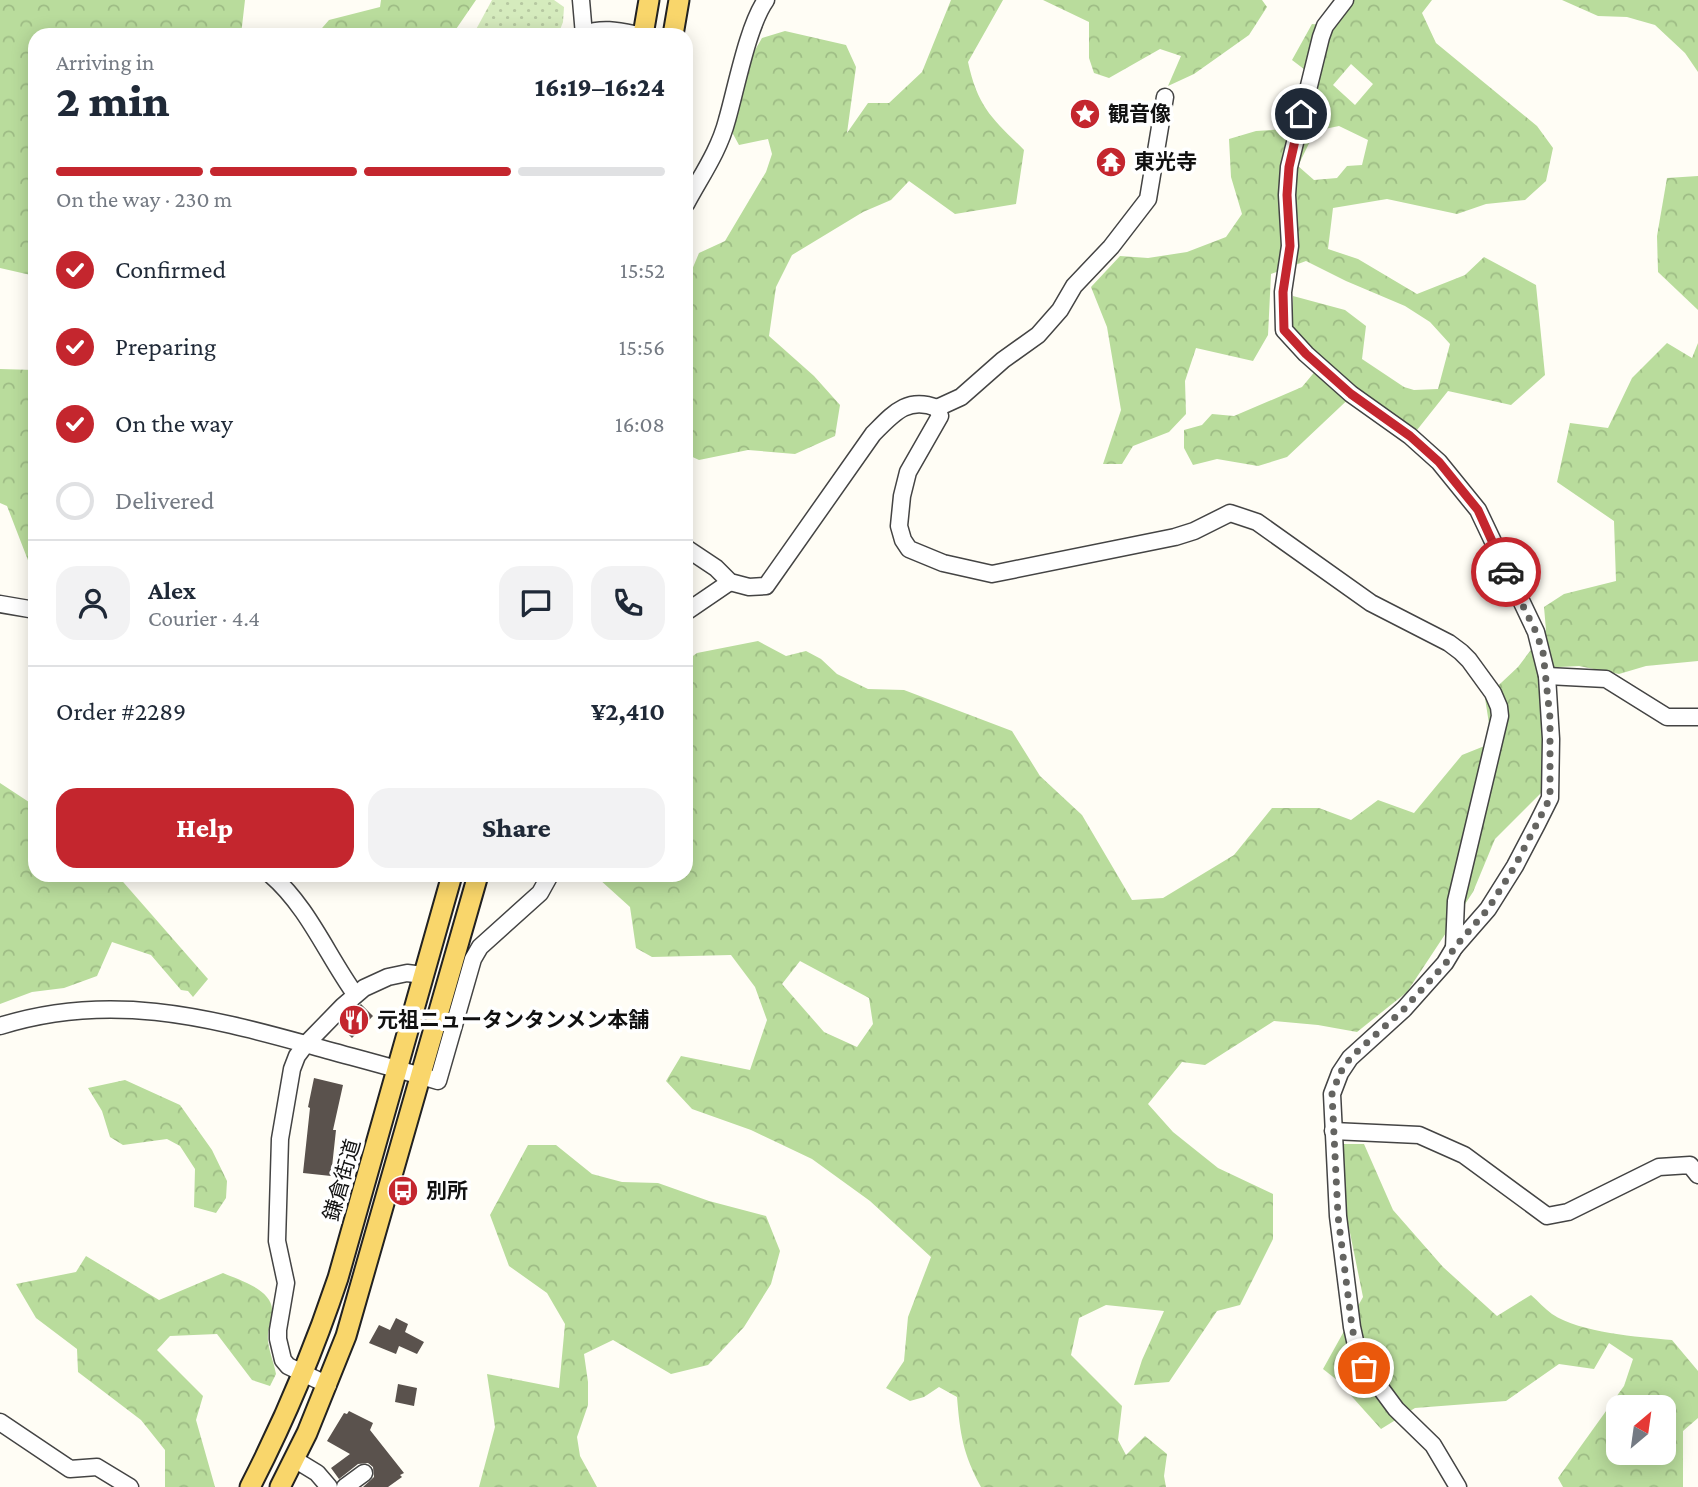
<!DOCTYPE html>
<meta charset="utf-8">
<style>
:root{--surface:#fff;--page:#f2f2f3;--text:#1f2937;--muted:#747a83;--line:#e0e1e3;--accent:#c4262e}
body{margin:0;font-family:"Crimson Pro","Noto Sans JP",serif;background:var(--page);color:var(--text);height:100vh;display:flex;flex-direction:column;font-size:26px;white-space:nowrap}
*{box-sizing:border-box;margin:0}
p{font-size:23px;color:var(--muted)}
.icon{flex:none;width:38px;height:38px;fill:none;stroke:currentColor;stroke-width:2;stroke-linecap:round;stroke-linejoin:round}
.map{position:relative;flex:1;overflow:hidden}
.details{position:absolute;left:28px;top:28px;width:665px;height:854px;display:flex;flex-direction:column;background:var(--surface);border-radius:21px;box-shadow:0 4px 18px #0003}
.details>*{flex:none}
.needle{width:46px;rotate:29deg}
.fabs{position:absolute;left:1606px;top:1395px;display:grid;gap:14px}
.fabs a{display:grid;place-items:center;width:70px;height:70px;border-radius:14px;background:var(--surface);box-shadow:0 4px 18px #0003;font-size:35px}
.pin{position:absolute;display:grid;place-items:center;width:60px;height:60px;color:#fff;margin:-30px;border:4px solid #fff;border-radius:50%;box-shadow:0 2px 7px #0007}
.courier{position:absolute;display:grid;place-items:center;width:70px;height:70px;margin:-35px;border:5px solid #c4262e;border-radius:50%;background:#fff;color:#222;box-shadow:0 2px 9px #0007}
.overview em{font-style:normal;font-weight:800}
.overview div{display:flex;flex-direction:column-reverse}
.overview{display:flex;align-items:center;justify-content:space-between;height:119px;padding:0 28px}
h1{font-size:46px;font-weight:800;line-height:52px}
.bar{display:grid;grid-template-columns:repeat(4,1fr);gap:10px 7px;align-content:center;height:84px;padding:0 28px}
.bar i{height:9px;border-radius:5px;background:var(--line)}
.bar .on{background:var(--accent)}
.bar p{grid-column:span 4}
.line{display:flex;align-items:center;gap:18px;padding:0 28px;border-top:2px solid var(--line)}
.line div{flex:1}
.round{display:grid;place-items:center;flex:none;width:74px;height:74px;border-radius:21px;background:var(--page)}
ol{padding:0 28px;list-style:none}
li{display:flex;align-items:center;gap:21px;height:77px}
li p{margin-inline-start:auto}
li .icon{padding:7px;border-radius:50%;background:var(--accent);color:#fff;stroke-width:4}
li:last-child{color:var(--muted)}
li i{width:38px;height:38px;border:4px solid var(--line);border-radius:50%}
.action{display:flex;gap:14px;margin-top:auto;padding:14px 28px}
.action a{flex:1;height:80px;border-radius:21px;background:var(--accent);color:#fff;font-size:28px;font-weight:800;line-height:80px;text-align:center}
.action a+a{background:var(--page);color:var(--text)}
.map>svg:first-child{display:block}
.grass{fill:url(#grass-dots)}
.forest{fill:url(#forest-crowns);fill-rule:evenodd}
.building{fill:#5a524d}
.lines{fill:none;stroke-linecap:round;stroke-linejoin:round}
.minor-casing{stroke:#444;stroke-width:19}
.major-casing{stroke:#222;stroke-width:23}
.minor{stroke:#fff;stroke-width:16}
.major{stroke:#f9d66b;stroke-width:19}
.done{stroke:#646461;stroke-width:7;stroke-dasharray:0 12.6}
.route{stroke:#c4262e;stroke-width:9}
.labels{text-anchor:middle;dominant-baseline:central;stroke-width:7;stroke-linejoin:round;paint-order:stroke}
.poi-label{font-size:21px;font-weight:bold;fill:#111;stroke:#fff;text-anchor:start}
.street-label{font-size:21px;fill:#111;stroke:#fff}
</style>
<div class="map">
<svg width="1698" height="1487" viewBox="0 0 1698 1487">
<defs>
<pattern id="grass-dots" width="8" height="8" patternUnits="userSpaceOnUse" patternTransform="scale(1.75)"><rect width="8" height="8" fill="#d5ebbd"/><path d="M2 2h.1M6 6h.1" fill="none" stroke="#b6c8a1" stroke-width="1.8" stroke-linecap="round"/></pattern>
<pattern id="forest-crowns" width="20" height="18" patternUnits="userSpaceOnUse" patternTransform="scale(1.75)"><rect width="20" height="18" fill="#b9dc9c"/><path d="M2 6a3 3 0 1 1 6 0M12 15a3 3 0 1 1 6 0" fill="none" stroke="#9ebc85"/></pattern>
</defs>
<rect width="100%" height="100%" fill="#fffdf5"/>
<path class="grass" d="M492,0H554L564,7L563,22L558,35H473Z"/>
<g class="forest">
<path d="M0,0H245L241,35H35V276L0,268Z"/>
<path d="M381,0H476L452,35H316L329,20L380,7Z"/>
<path d="M951,0H1003L968,62C978,108 992,118 1024,150L1016,204L955,214L909,181L891,200L863,212L792,255L776,287L769,336L814,376L840,405L835,436L795,454L748,450L699,460L686,454V284L699,253L725,241L766,172L772,154L768,139L739,145L720,110L762,38L785,31L846,45L856,67L847,133L868,103H889L922,72Z"/>
<path d="M1043,0H1262L1267,7L1249,35L1194,74L1168,86L1181,56L1160,49L1109,78L1094,73L1089,58V22Z"/>
<path d="M1351,0H1432L1422,13L1436,43L1537,126L1553,148L1546,181L1525,200L1486,204L1457,214L1387,199L1333,208L1328,249L1358,259L1417,294L1465,275L1484,257L1536,285L1545,375L1511,405L1448,391L1417,430L1357,391L1287,457L1258,466L1217,459L1193,465L1184,448V430L1202,425L1212,414L1234,416L1302,387L1322,363L1292,331L1293,296L1345,310L1366,326L1362,359L1404,387L1414,390L1438,389L1450,344L1430,322L1405,306L1346,281L1306,261L1271,274L1268,335L1253,361L1196,348L1185,381L1186,414L1169,432L1133,446L1122,464H1103L1121,410L1107,327L1091,287L1120,256L1148,258L1187,252L1226,237L1242,214L1231,177L1229,139L1256,131L1287,129L1294,112L1317,79L1292,60L1312,24L1333,26ZM1351,64L1373,84L1355,105L1333,85ZM1339,126L1368,140L1362,165L1347,166L1337,178L1314,180L1298,166L1315,131Z"/>
<path d="M1562,0H1698V72L1685,53L1655,25L1627,17L1598,16Z"/>
<path d="M1698,176V310L1658,272L1657,236L1667,178Z"/>
<path d="M1667,343L1692,358L1698,343V661L1646,666L1619,674L1579,666L1559,667L1542,732L1546,788L1495,839L1473,892L1407,992L1357,1032L1318,1025L1274,1021L1205,1065L1182,1062L1148,1104L1173,1132L1218,1168L1273,1194V1239L1240,1305L1217,1311L1169,1382L1134,1385L1142,1360L1164,1311L1106,1305L1079,1318L1071,1355L1122,1406L1118,1440L1126,1455L1145,1436L1167,1454L1164,1476L1166,1487H981C963,1454 960,1434 957,1397L939,1387L924,1397L910,1401L886,1388L904,1361L908,1317L931,1257L870,1201L812,1159L751,1130L692,1109L666,1081L681,1056L750,1070L767,1020L755,987L731,955L652,957L636,948L630,907L599,879L598,875H686V661L697,653L758,641L786,656L806,651L821,659L837,674L868,689L904,690L1012,731L1040,776L1082,815L1132,900L1163,898L1234,855L1272,808H1319L1351,820L1378,800L1414,813L1462,755L1492,743L1485,698L1518,667L1546,630L1544,607L1564,594L1616,581L1614,521L1557,482L1570,423L1608,428L1632,378ZM800,961L869,998L873,1024L857,1047L824,1032L782,984Z"/>
<path d="M0,369L35,370V570L31,568L7,506L0,503Z"/>
<path d="M0,783L35,806V875H117L208,979L193,997L188,991L181,990L151,955L112,942L97,976L64,988L32,992L0,1004Z"/>
<path d="M125,1080L180,1105L212,1150L227,1181L226,1198L216,1213L194,1207L195,1169L180,1146L167,1139L123,1145L110,1137L102,1111L88,1088Z"/>
<path d="M1338,1144H1364L1393,1210L1443,1267L1497,1316L1531,1295C1538,1301 1545,1309 1552,1314C1581,1333 1638,1337 1672,1340L1698,1371V1418L1683,1431V1487H1563L1558,1478L1624,1386L1633,1359L1609,1343L1594,1369L1559,1364L1506,1401L1415,1408L1381,1429L1337,1380L1323,1369L1363,1297L1347,1218ZM1619,1407H1664V1452H1619Z"/>
<path d="M528,1145H556L592,1174L622,1182L658,1183L709,1201L766,1216L780,1251L771,1284L744,1327L708,1365L671,1374L613,1340L584,1354L588,1382V1405L577,1437L580,1456L597,1487H479L495,1427L487,1374L559,1388L565,1324L547,1293L509,1266L490,1215Z"/>
<path d="M86,1256L159,1300L223,1273C239,1280 275,1290 272,1313C271,1322 267,1331 268,1341C269,1351 274,1363 276,1374L270,1386L252,1380L217,1334L170,1336L157,1350L203,1396L196,1420L215,1487H165V1450L141,1420L78,1372L77,1349L36,1318L16,1284L76,1272Z"/>
</g>
<g class="building">
<path d="M361,1004L373,1016L352,1038L339,1025Z"/>
<path d="M314,1078L343,1085L333,1130H336L331,1176L303,1173L310,1108L308,1107Z"/>
<path d="M396,1318L408,1324L405,1332L424,1342L417,1354L399,1346L396,1354L369,1343L379,1325L390,1330Z"/>
<path d="M398,1384L417,1388L414,1406L395,1402Z"/>
<path d="M349,1411L373,1423L370,1430L404,1473L400,1475L402,1477L388,1487H363L374,1477L373,1467L368,1463L358,1464L339,1479L331,1468L350,1454L327,1441L344,1413L347,1414Z"/>
</g>
<g class="lines">
<g class="minor-casing">
<g id="minor">
<path d="M581,0L584,35"/>
<path d="M1345,0L1325,26L1321,37L1289,167L1287,195L1290,246L1283,292L1284,330L1306,354L1351,394L1410,436L1439,462L1478,510L1536,632L1547,676L1551,739L1550,798L1537,824L1515,866L1488,909L1454,948L1445,963L1404,1009L1350,1058L1340,1073L1332,1094L1338,1216L1352,1327L1359,1359L1396,1409L1433,1445L1458,1487"/>
<path d="M584,34C603,27 619,31 639,35"/>
<path d="M686,204C701,176 719,151 727,120C736,89 748,25 766,0"/>
<path d="M937,408L961,397L1003,360L1038,335L1060,310L1074,286L1111,247L1148,199L1165,97"/>
<path d="M686,548L716,568L730,582L749,587L766,586L873,434C893,414 907,396 937,408L940,416L908,472L902,496L899,526L903,540L909,549L943,563L992,574L1175,537L1194,531L1230,513L1257,522L1371,603L1449,643L1461,652L1469,660L1493,693L1499,707L1500,716L1456,901L1454,948"/>
<path d="M0,604L35,610"/>
<path d="M686,612L730,582"/>
<path d="M1547,676L1606,679L1667,717H1698"/>
<path d="M271,875C308,907 327,955 355,994"/>
<path d="M0,1026C108,992 204,1016 309,1045C352,1057 395,1068 438,1081L473,959L480,947L540,893L550,875"/>
<path d="M1333,1131L1419,1135L1464,1155L1547,1216L1568,1212L1659,1167L1690,1165L1698,1175"/>
<path d="M328,1385L288,1366L283,1360L278,1339V1330L286,1283L277,1241L280,1139L292,1069L297,1056L306,1044L343,1006L364,988L388,977L407,973L423,975"/>
<path d="M0,1422L70,1469L97,1467L130,1487"/>
<path d="M294,1459L317,1473L329,1487"/>
<path d="M345,1487L364,1473"/>
</g>
</g>
<g class="major-casing">
<g id="major">
<path d="M643,35L649,0"/>
<path d="M673,35L679,0"/>
<path d="M250,1487C285,1419 314,1350 338,1278L452,875"/>
<path d="M280,1487L307,1433L346,1336L478,875"/>
</g>
</g>
<use href="#minor" class="minor"/>
<use href="#major" class="major"/>
</g>
<g class="lines">
<path class="done" d="M1364,1368L1359,1359L1352,1327L1338,1216L1332,1094L1340,1073L1350,1058L1404,1009L1446,963L1454,948L1488,909L1515,866L1550,798V718L1543,652L1536,632L1506,572"/>
<path class="route" d="M1301,114L1289,167L1287,195L1290,246L1283,292L1284,330L1306,354L1351,394L1410,436L1439,462L1478,510L1506,572"/>
</g>
<defs>
<g id="sight-disc" transform="scale(1.575)"><circle r="9.5" fill="#c4262e" stroke="#fff"/><path d="M0-6L1.8-2.2L6-1.7L2.9 1.2L3.7 5.4L0 3.3L-3.7 5.4L-2.9 1.2L-6-1.7L-1.8-2.2Z" fill="#fff"/></g>
<g id="temple-disc" transform="scale(1.575)"><circle r="9.5" fill="#c4262e" stroke="#fff"/><path d="M0-6L5-2H3V0L6.5 2.5H4V6H1.5V3h-3V6H-4V2.5H-6.5L-3 0V-2H-5Z" fill="#fff"/></g>
<g id="restaurant-disc" transform="scale(1.575)"><circle r="9.5" fill="#c4262e" stroke="#fff"/><path d="M-5-6h1v4h1v-4h1v4h1v-4h1v5L-1.5 .5V6h-2V.5L-5-1ZM5-6V6H3V1.5H1.5Q1.5-4 5-6Z" fill="#fff"/></g>
<g id="bus-disc" transform="scale(1.575)"><circle r="9.5" fill="#c4262e" stroke="#fff"/><path d="M-5-6H5V4H4V6H2V4H-2V6H-4V4H-5ZM-3.5-4V0h7V-4ZM-3.5 1.2v1.5H-2V1.2ZM2 1.2v1.5H3.5V1.2Z" fill="#fff"/></g>
</defs>
<g fill-rule="evenodd">
<use href="#sight-disc" x="1085" y="114"/>
<use href="#temple-disc" x="1111" y="162"/>
<use href="#restaurant-disc" x="354" y="1020"/>
<use href="#bus-disc" x="403" y="1191"/>
</g>
<g class="labels">
<g class="poi-label">
<text x="1108" y="114">観音像</text>
<text x="1134" y="162">東光寺</text>
<text x="377" y="1020">元祖ニュータンタンメン本舗</text>
<text x="426" y="1191">別所</text>
</g>
<g class="street-label">
<text transform="translate(342 1180) rotate(-74)">鎌倉街道</text>
</g>
</g>
</svg>
<div class="fabs">
<a><svg class="needle" viewBox="-14 -14 28 28"><path d="M0-13l5 13h-10z" fill="#e53935"/><path d="M0 13l5-13h-10z" fill="#747a83"/></svg></a>
</div>
<div class="pin" style="left:1364px;top:1368px;background:#ea580c"><svg class="icon" aria-label="bag" viewBox="0 0 24 24"><path d="M5 8h14l-1 12H6zM9 8a3 3 0 0 1 6 0"/></svg></div>
<div class="pin" style="left:1301px;top:114px;background:#1f2937"><svg class="icon" aria-label="home" viewBox="0 0 24 24"><path d="M3 11l9-7 9 7M6 9v11h12V9"/></svg></div>
<div class="courier" style="left:1506px;top:572px"><svg class="icon" aria-label="car" viewBox="0 0 24 24"><path d="M5 17H2v-5l4-1 3-4h7l3 4 3 1v5h-3M9 17h6M6 11h13"/><circle cx="7" cy="17" r="2"/><circle cx="17" cy="17" r="2"/></svg></div>
<section class="details">
<div class="overview"><div><h1>2 min</h1><p>Arriving in</p></div><em>16:19–16:24</em></div>
<div class="bar"><i class="on"></i><i class="on"></i><i class="on"></i><i></i><p>On the way · 230 m</p></div>
<ol>
<li><svg class="icon" aria-label="check" viewBox="0 0 24 24"><path d="M5 12l5 5 9-10"/></svg>Confirmed<p>15:52</p></li>
<li><svg class="icon" aria-label="check" viewBox="0 0 24 24"><path d="M5 12l5 5 9-10"/></svg>Preparing<p>15:56</p></li>
<li><svg class="icon" aria-label="check" viewBox="0 0 24 24"><path d="M5 12l5 5 9-10"/></svg>On the way<p>16:08</p></li>
<li><i></i>Delivered</li>
</ol>
<div class="line" style="height:126px"><a class="round"><svg class="icon" aria-label="person" viewBox="0 0 24 24"><circle cx="12" cy="8" r="4"/><path d="M4 21q1-7 8-7t8 7"/></svg></a><div><b>Alex</b><p>Courier · 4.4</p></div><a class="round"><svg class="icon" aria-label="chat" viewBox="0 0 24 24"><path d="M4 5h16v11H9l-5 4z"/></svg></a><a class="round"><svg class="icon" aria-label="phone" viewBox="0 0 24 24"><path d="M5 4h4l2 5-3 2q2 4 5 5l2-3 5 2v4C11 20 4 13 5 4z"/></svg></a></div>
<div class="line" style="height:91px"><div>Order #2289</div><b>¥2,410</b></div>
<div class="action"><a>Help</a><a>Share</a></div>
</section>
</div>
